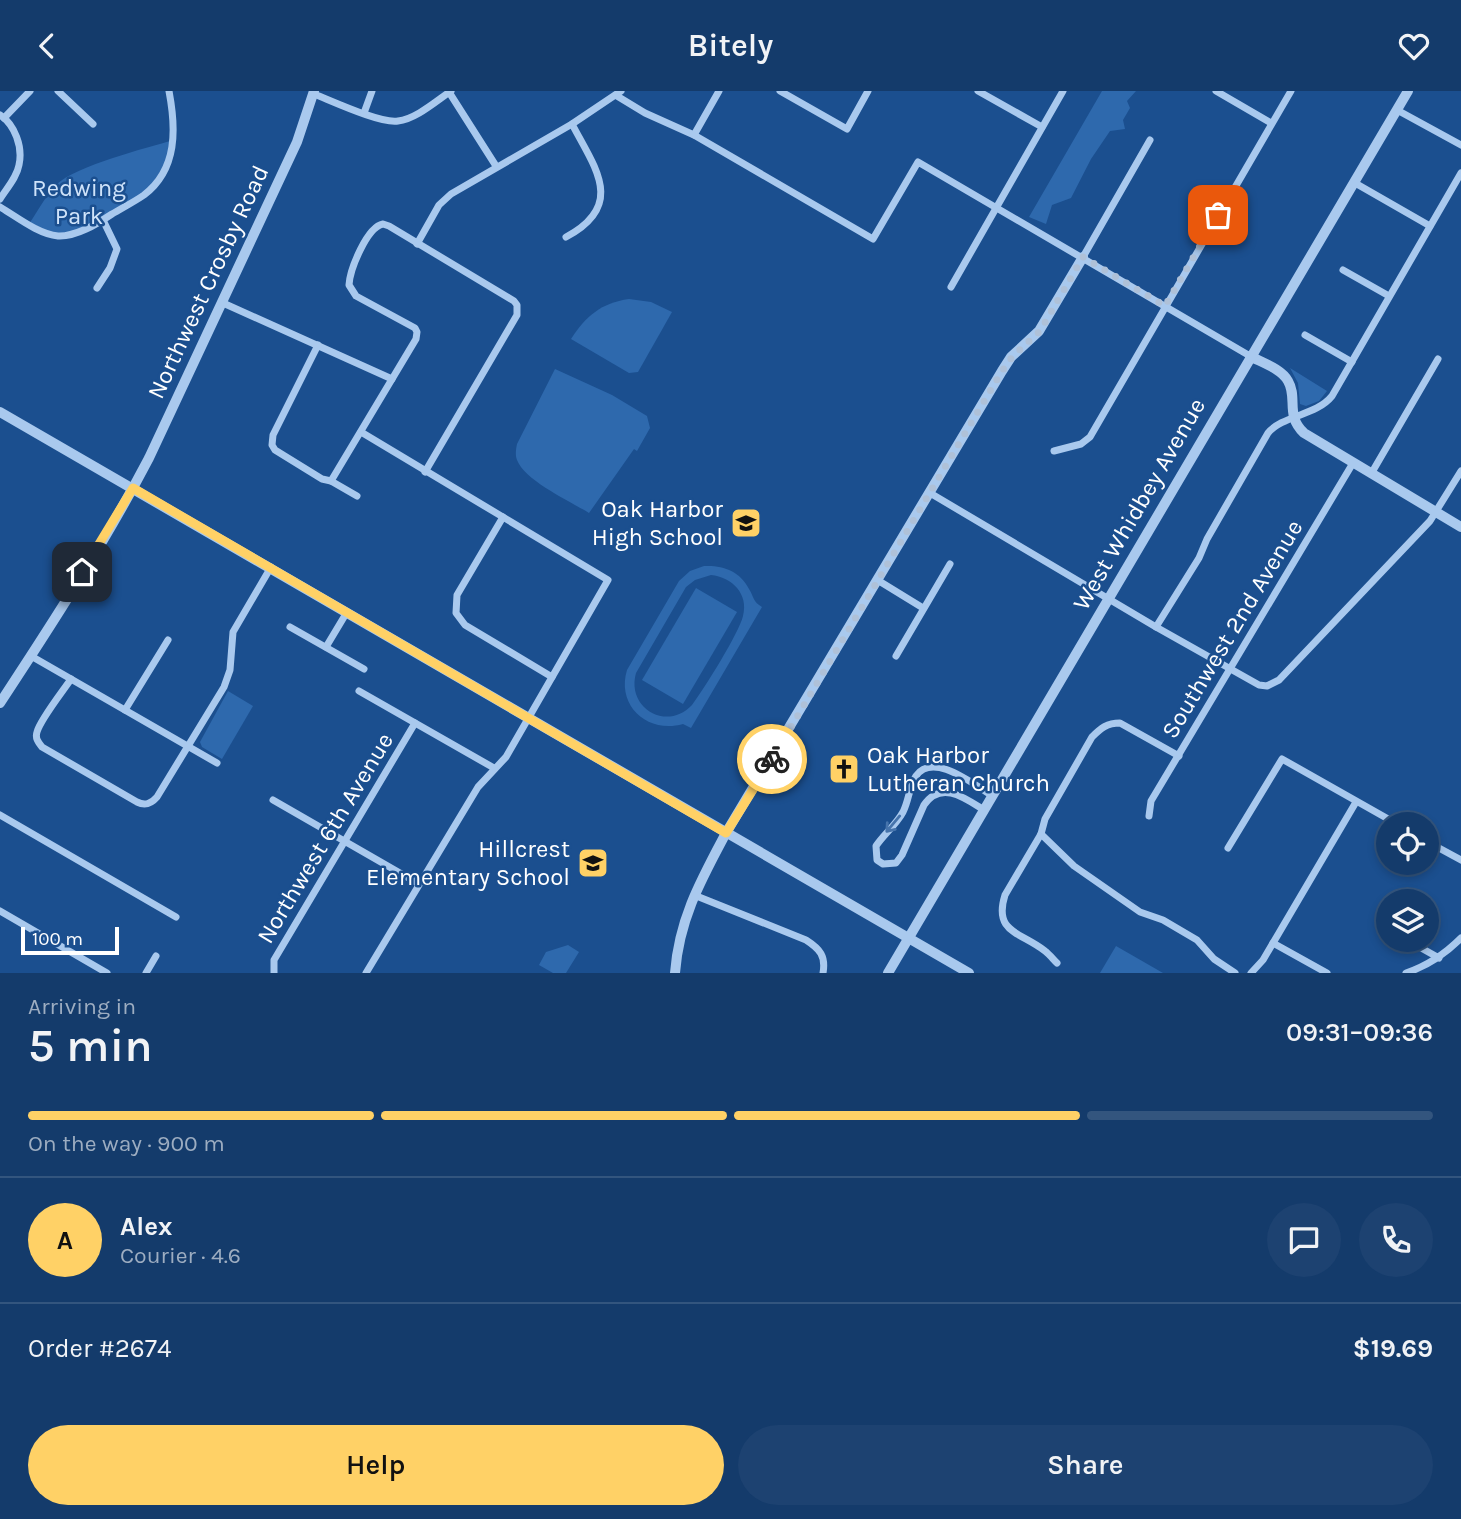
<!DOCTYPE html>
<meta charset="utf-8">
<style>
:root{--surface:#143b6b;--page:#1d4271;--text:#f1f3f6;--muted:#9dadc1;--line:#33557e;--accent:#ffd166}
body{margin:0;font-family:Karla,sans-serif;background:var(--page);color:var(--text);height:100vh;display:flex;flex-direction:column;font-size:26px;white-space:nowrap}
*{box-sizing:border-box;margin:0}
p{font-size:23px;color:var(--muted)}
.icon{flex:none;width:38px;height:38px;fill:none;stroke:currentColor;stroke-width:2;stroke-linecap:round;stroke-linejoin:round}
.map{position:relative;height:882px;overflow:hidden}
.details{display:flex;flex-direction:column;background:var(--surface);flex:1}
.details>*{flex:none}
.buttons{position:absolute;left:1376px;top:721px;display:grid;gap:14px}
.buttons a{display:grid;place-items:center;width:63px;height:63px;border-radius:50%;background:var(--surface);box-shadow:0 4px 10px #0003,0 0 0 2px var(--line);font-size:35px}
.scale{position:absolute;left:21px;bottom:18px;width:98px;box-sizing:border-box;padding-left:7px;border:4px solid #fff;border-top:0;font-size:19px;line-height:24px;white-space:nowrap;color:#fff;-webkit-text-stroke:5px #1b4f8f;paint-order:stroke}
.pin{position:absolute;display:grid;place-items:center;width:60px;height:60px;color:#fff;margin:-30px;border-radius:14px;box-shadow:0 4px 10px #0006}
.courier{position:absolute;display:grid;place-items:center;width:70px;height:70px;margin:-35px;border:5px solid #ffd166;border-radius:50%;background:#fff;color:#222;box-shadow:0 2px 9px #0007}
.headline em{font-style:normal;font-weight:600}
.headline div{display:flex;flex-direction:column-reverse}
.headline{display:flex;align-items:center;justify-content:space-between;height:119px;padding:0 28px}
h1{font-size:46px;font-weight:600;line-height:52px}
.bar{display:grid;grid-template-columns:repeat(4,1fr);gap:10px 7px;align-content:center;height:84px;padding:0 28px}
.bar i{height:9px;border-radius:5px;background:var(--line)}
.bar .selected{background:var(--accent)}
.bar p{grid-column:span 4}
.line{display:flex;align-items:center;gap:18px;padding:0 28px;border-top:2px solid var(--line)}
.line div{flex:1}
.round{display:grid;place-items:center;flex:none;width:74px;height:74px;border-radius:37px;background:var(--page)}
.cta{display:flex;gap:14px;margin-top:auto;padding:14px 28px}
.cta a{flex:1;height:80px;border-radius:42px;background:var(--accent);color:#111;font-size:28px;font-weight:600;line-height:80px;text-align:center}
.cta a+a{background:var(--page);color:var(--text)}
header{display:flex;justify-content:space-between;align-items:center;height:91px;padding:0 28px;background:var(--surface);font-size:32px;font-weight:600}
.map>svg:first-child{display:block}
.green{fill:#2e69ad;fill-rule:evenodd}
.lines{fill:none;stroke-linecap:round;stroke-linejoin:round}
.minor{stroke:#a9c9ee;stroke-width:7}
.tertiary{stroke:#a9c9ee;stroke-width:10}
.oneway{stroke:#4674ac}
.done{stroke:#afc1d8;stroke-width:7;stroke-dasharray:0 12.6}
.route{stroke:#ffd166;stroke-width:9}
.labels{text-anchor:middle;dominant-baseline:central;stroke-width:5;stroke-linejoin:round;paint-order:stroke}
.park-label{font-size:24px;fill:#cfe3fa;stroke:#1b4f8f}
.street-label{font-size:24px;fill:#fff;stroke:#1b4f8f}
.poi-label{font-size:24px;fill:#fff;stroke:#1b4f8f;text-anchor:end}
</style>
<header><svg class="icon" aria-label="back" viewBox="0 0 24 24"><path d="M15 5l-7 7 7 7"/></svg>Bitely<svg class="icon" aria-label="heart" viewBox="0 0 24 24"><path d="M12 20l-8-8c-3-5 5-10 8-4 3-6 11-1 8 4z"/></svg></header>
<div class="map">
<svg width="1461" height="882" viewBox="0 0 1461 882">
<rect width="100%" height="100%" fill="#1b4f8f"/>
<g class="green">
<path d="M1102,0H1136L1127,10L1130,17L1123,29L1125,38L1110,40L1091,68L1071,107L1052,114L1046,133L1029,126Z"/>
<path d="M174,49L171,65L145,103L71,144L56,145L29,133C38,120 46,104 57,93C76,75 146,57 174,49Z"/>
<path d="M629,208L651,211L672,221L638,281L629,282L571,248C586,225 601,212 629,208Z"/>
<path d="M1290,277L1327,300L1319,310L1306,315L1300,313L1298,292Z"/>
<path d="M555,278L612,304L647,325L650,337L637,360L634,358L589,422C570,410 525,390 517,369C515,364 516,358 517,353Z"/>
<path d="M704,475C723,474 740,480 749,498C754,506 753,511 762,516L691,637L683,633C648,643 616,615 627,579L679,490L690,480ZM711,484C732,486 749,503 743,525C739,542 704,598 692,614C667,641 626,617 636,582L686,496L695,489Z"/>
<path d="M696,497L737,521L683,613L642,589Z"/>
<path d="M228,600L253,615L222,668L202,656L200,651Z"/>
<path d="M568,854L579,861L566,882H553L539,874L546,861Z"/>
<path d="M1116,855L1163,882H1100Z"/>
</g>
<g class="lines">
<g class="minor">
<path d="M58,0L93,33"/>
<path d="M780,0L847,38L868,0"/>
<path d="M978,0L1042,36"/>
<path d="M1216,0L1271,32"/>
<path d="M449,1L496,75"/>
<path d="M314,3C332,10 381,33 398,30C416,28 436,10 451,0"/>
<path d="M617,5L645,22L694,44L873,148L918,71L1250,265"/>
<path d="M1397,19L1461,54"/>
<path d="M364,22L372,0"/>
<path d="M0,24C15,34 23,56 19,74C17,86 7,97 0,108"/>
<path d="M4,27L30,0"/>
<path d="M694,44L719,0"/>
<path d="M1355,92L1430,135"/>
<path d="M0,116C17,126 38,143 58,145C76,146 97,133 112,123C122,117 134,111 144,104C178,78 176,37 169,0"/>
<path d="M566,146C626,114 595,77 572,33"/>
<path d="M417,153L439,114L451,103L572,33L621,0"/>
<path d="M1083,166L1150,49"/>
<path d="M1343,179L1389,205"/>
<path d="M951,196L1063,0"/>
<path d="M97,197L110,177L117,158L103,129"/>
<path d="M223,212L392,288"/>
<path d="M1305,244L1352,271"/>
<path d="M318,254L273,344L272,354L275,359L322,388L331,390L416,248L417,241L415,237L356,205L349,194C350,178 367,136 383,133L389,135L514,210L517,214V224L425,381"/>
<path d="M361,341L608,489L506,666L478,696L366,882"/>
<path d="M1054,360L1081,353L1090,346L1291,0"/>
<path d="M1371,383L1438,268"/>
<path d="M331,390L357,405"/>
<path d="M930,402L1156,536L1259,594L1267,595L1279,589L1430,430L1461,380"/>
<path d="M503,426L457,504L456,522L465,534L552,586"/>
<path d="M879,490L923,517"/>
<path d="M290,536L364,578"/>
<path d="M1156,536L1199,467L1207,448L1268,342C1283,324 1316,325 1332,305L1461,82"/>
<path d="M326,556L347,521"/>
<path d="M31,565L217,672"/>
<path d="M896,565L950,473"/>
<path d="M71,588C63,600 40,629 37,641C35,647 38,651 42,656L137,711C145,715 151,713 157,706L224,596L230,579L233,541L271,476"/>
<path d="M359,600L494,677"/>
<path d="M125,619L168,549"/>
<path d="M273,709L419,793"/>
<path d="M984,719C965,707 941,689 924,714L902,764L896,772L883,773L877,769L876,755C884,743 896,734 903,721C909,709 909,696 916,685C933,660 974,694 993,705"/>
<path d="M0,724L176,826"/>
<path d="M1149,725L1151,710L1353,372"/>
<path d="M1041,743L1074,775L1140,821L1163,829L1197,849L1214,868L1235,882"/>
<path d="M1426,750L1461,769"/>
<path d="M1228,757L1282,668L1397,733"/>
<path d="M694,804L806,849C820,858 826,865 823,882"/>
<path d="M0,820L107,882"/>
<path d="M1379,833L1388,838"/>
<path d="M1407,849L1439,867"/>
<path d="M1273,852L1327,882"/>
<path d="M1057,872C1053,868 1049,863 1045,860C1021,841 993,842 1005,804L1041,743L1045,728L1092,646C1101,637 1107,632 1120,632L1179,665"/>
<path d="M146,882L156,865"/>
<path d="M274,882V869L415,632"/>
<path d="M1251,882L1263,869L1356,711"/>
<path d="M1406,882C1427,875 1445,863 1461,847"/>
</g>
<g class="tertiary">
<path d="M1250,265C1261,271 1282,278 1288,290C1298,307 1285,324 1304,342L1461,436"/>
<path d="M0,321L969,882"/>
<path d="M0,612C52,533 105,451 149,367L297,51L314,0"/>
<path d="M675,882C679,828 701,789 726,742L1002,280L1011,266L1039,240L1083,166"/>
<path d="M888,882L1408,0"/>
</g>
</g>
<defs><path id="oneway-shaft" d="M-6 0H5M1.5-3L5.5 0L1.5 3" fill="none" stroke-width="1.6" stroke-linecap="round" stroke-linejoin="round" transform="scale(1.75)"/></defs>
<use class="oneway" href="#oneway-shaft" transform="translate(893 733) rotate(130)"/>
<g class="lines">
<path class="done" d="M772,668L1002,280L1012,266L1040,240L1083,166L1165,215L1218,124"/>
<path class="route" d="M82,481L133,397L726,742L772,668"/>
</g>
<defs>
<g id="school-square" transform="scale(1.575)"><rect x="-9" y="-9" width="18" height="18" rx="4" fill="#ffd166" stroke="#1b4f8f"/><path d="M0-5L7-2L0 1L-7-2ZM-4 1L0 2.5L4 1V4Q0 6-4 4Z" fill="#111"/></g>
<g id="church-square" transform="scale(1.575)"><rect x="-9" y="-9" width="18" height="18" rx="4" fill="#ffd166" stroke="#1b4f8f"/><path d="M-1.2-6h2.4v3.5h3.3v2.4h-3.3V6h-2.4V-.1h-3.3v-2.4h3.3Z" fill="#111"/></g>
</defs>
<g fill-rule="evenodd">
<use href="#school-square" x="746" y="432"/>
<use href="#church-square" x="844" y="678"/>
<use href="#school-square" x="593" y="772"/>
</g>
<g class="labels">
<g class="park-label">
<text x="79" y="97">Redwing<tspan x="79" dy="28">Park</tspan></text>
</g>
<g class="street-label">
<text transform="translate(208 191) rotate(-65)">Northwest Crosby Road</text>
<text transform="translate(1139 413) rotate(-60)">West Whidbey Avenue</text>
<text transform="translate(1232 538) rotate(-59)">Southwest 2nd Avenue</text>
<text transform="translate(325 747) rotate(-59)">Northwest 6th Avenue</text>
</g>
<g class="poi-label">
<text x="723" y="418">Oak Harbor<tspan x="723" dy="28">High School</tspan></text>
<text x="867" y="664" text-anchor="start">Oak Harbor<tspan x="867" dy="28">Lutheran Church</tspan></text>
<text x="570" y="758">Hillcrest<tspan x="570" dy="28">Elementary School</tspan></text>
</g>
</g>
</svg>
<div class="buttons">
<a><svg class="icon" aria-label="locate" viewBox="0 0 24 24"><circle cx="12" cy="12" r="6"/><path d="M12 2v4M12 18v4M2 12h4M18 12h4"/></svg></a>
<a><svg class="icon" aria-label="layers" viewBox="0 0 24 24"><path d="M12 4l9 5-9 5-9-5zM3 14l9 5 9-5"/></svg></a>
</div>
<div class="scale">100 m</div>
<div class="pin" style="left:1218px;top:124px;background:#ea580c"><svg class="icon" aria-label="bag" viewBox="0 0 24 24"><path d="M5 8h14l-1 12H6zM9 8a3 3 0 0 1 6 0"/></svg></div>
<div class="pin" style="left:82px;top:481px;background:#1f2937"><svg class="icon" aria-label="home" viewBox="0 0 24 24"><path d="M3 11l9-7 9 7M6 9v11h12V9"/></svg></div>
<div class="courier" style="left:772px;top:668px"><svg class="icon" aria-label="bike" viewBox="0 0 24 24"><circle cx="6" cy="16" r="4"/><circle cx="18" cy="16" r="4"/><path d="M6 16l4-8h5l3 8M10 8l3 8H6M13 5h3"/></svg></div>
</div>
<section class="details">
<div class="headline"><div><h1>5 min</h1><p>Arriving in</p></div><em>09:31–09:36</em></div>
<div class="bar"><i class="selected"></i><i class="selected"></i><i class="selected"></i><i></i><p>On the way · 900 m</p></div>
<div class="line" style="height:126px"><b class="round" style="background:var(--accent);color:#111">A</b><div><b>Alex</b><p>Courier · 4.6</p></div><a class="round"><svg class="icon" aria-label="chat" viewBox="0 0 24 24"><path d="M4 5h16v11H9l-5 4z"/></svg></a><a class="round"><svg class="icon" aria-label="phone" viewBox="0 0 24 24"><path d="M5 4h4l2 5-3 2q2 4 5 5l2-3 5 2v4C11 20 4 13 5 4z"/></svg></a></div>
<div class="line" style="height:91px"><div>Order #2674</div><b>$19.69</b></div>
<div class="cta"><a>Help</a><a>Share</a></div>
</section>
